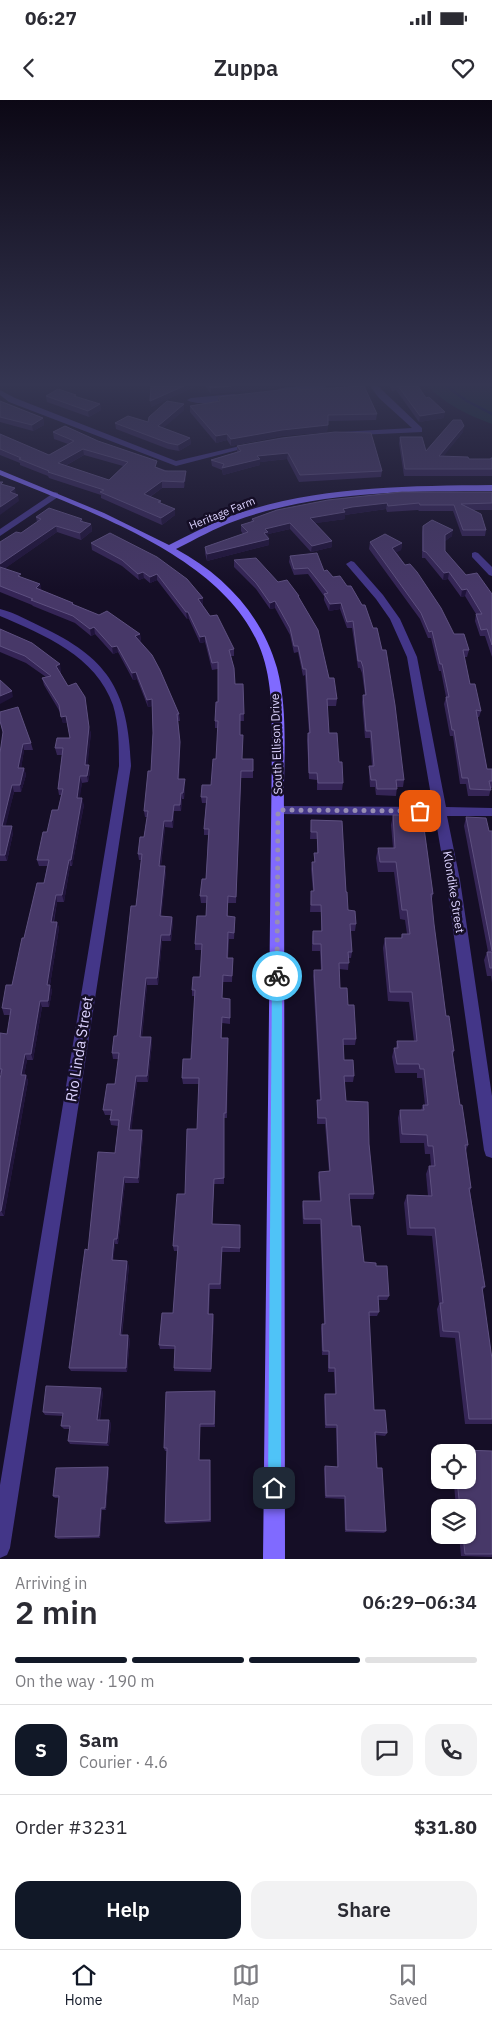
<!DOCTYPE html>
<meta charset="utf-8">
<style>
:root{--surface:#fff;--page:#f2f2f3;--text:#2b2b33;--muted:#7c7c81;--line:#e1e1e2;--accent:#111827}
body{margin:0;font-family:"IBM Plex Sans",sans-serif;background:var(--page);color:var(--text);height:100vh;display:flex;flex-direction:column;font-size:19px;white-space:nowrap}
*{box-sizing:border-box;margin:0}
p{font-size:16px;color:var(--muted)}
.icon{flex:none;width:28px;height:28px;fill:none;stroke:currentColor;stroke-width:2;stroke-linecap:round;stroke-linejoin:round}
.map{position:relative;height:1459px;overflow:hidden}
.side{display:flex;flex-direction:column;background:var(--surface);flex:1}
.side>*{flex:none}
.controls{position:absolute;left:431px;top:1344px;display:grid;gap:10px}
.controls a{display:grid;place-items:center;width:45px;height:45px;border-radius:10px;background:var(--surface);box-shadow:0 1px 4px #0004;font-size:25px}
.pin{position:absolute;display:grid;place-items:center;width:42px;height:42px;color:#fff;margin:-21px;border-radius:10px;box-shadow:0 2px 8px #0006}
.courier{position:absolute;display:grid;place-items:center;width:50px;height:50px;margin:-25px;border:4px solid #4fc3f7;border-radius:50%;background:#fff;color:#222;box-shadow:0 1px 6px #0007}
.head em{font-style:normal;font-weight:600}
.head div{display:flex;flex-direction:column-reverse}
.head{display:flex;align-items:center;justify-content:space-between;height:85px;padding:0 15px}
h1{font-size:32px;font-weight:600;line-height:38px}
.bar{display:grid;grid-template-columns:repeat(4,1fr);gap:8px 5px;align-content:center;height:60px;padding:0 15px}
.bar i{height:6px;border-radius:4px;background:var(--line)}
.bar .active{background:var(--accent)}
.bar p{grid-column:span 4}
.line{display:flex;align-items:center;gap:12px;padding:0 15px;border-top:1px solid var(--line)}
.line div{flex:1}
.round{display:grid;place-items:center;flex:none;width:52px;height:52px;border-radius:15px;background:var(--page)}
.primary-button{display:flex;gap:10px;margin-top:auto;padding:10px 15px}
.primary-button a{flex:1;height:58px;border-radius:15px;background:var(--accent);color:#fff;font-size:20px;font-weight:600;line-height:58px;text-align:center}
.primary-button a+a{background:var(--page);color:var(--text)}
.status{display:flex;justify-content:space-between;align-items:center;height:35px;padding:0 25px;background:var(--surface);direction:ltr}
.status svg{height:14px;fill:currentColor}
header{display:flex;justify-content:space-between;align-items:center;height:65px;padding:0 15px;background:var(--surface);font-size:22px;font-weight:600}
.dock{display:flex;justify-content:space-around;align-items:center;height:70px;border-top:1px solid var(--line);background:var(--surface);font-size:14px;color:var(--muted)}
.dock a{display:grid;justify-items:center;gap:2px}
.dock .active{color:var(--accent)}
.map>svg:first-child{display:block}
.green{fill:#102e31}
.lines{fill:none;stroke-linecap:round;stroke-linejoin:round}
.stream{stroke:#071646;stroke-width:2.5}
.street{fill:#433688;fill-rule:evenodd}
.secondary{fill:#806aff;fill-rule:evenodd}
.wall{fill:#352556;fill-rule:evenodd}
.shaded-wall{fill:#20143b}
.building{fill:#473868;stroke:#5e5080;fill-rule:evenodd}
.route{fill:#4fc3f7}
.done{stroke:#978eb3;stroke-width:5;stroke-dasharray:0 9}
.labels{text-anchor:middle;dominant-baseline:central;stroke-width:5;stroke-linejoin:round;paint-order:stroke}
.far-street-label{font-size:11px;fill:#ddd3ff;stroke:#150e26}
.street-label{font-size:12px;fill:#ddd3ff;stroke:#150e26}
.near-street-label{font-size:15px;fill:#ddd3ff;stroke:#150e26}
</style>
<div class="status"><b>06:27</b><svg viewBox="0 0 49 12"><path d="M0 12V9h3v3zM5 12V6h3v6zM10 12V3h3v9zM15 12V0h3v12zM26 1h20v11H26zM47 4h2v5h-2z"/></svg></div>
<header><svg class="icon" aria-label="back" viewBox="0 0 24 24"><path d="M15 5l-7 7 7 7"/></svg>Zuppa<svg class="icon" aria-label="heart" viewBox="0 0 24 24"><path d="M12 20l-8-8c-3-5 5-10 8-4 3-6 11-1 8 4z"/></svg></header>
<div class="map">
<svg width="492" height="1459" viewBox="0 0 492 1459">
<rect width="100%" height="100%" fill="#150e26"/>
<path class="green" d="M428,286H488L492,289V324C468,315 446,305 428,286Z"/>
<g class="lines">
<path class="stream" d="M446,286L467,301L492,314"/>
<g class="street">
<path d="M300,286H327L323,288L281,292L277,290L281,288Z"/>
<path d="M370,286H378L422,328V332L337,336L336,334L340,332L412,328L379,298Z"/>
<path d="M0,290L15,298L176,361L253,343L257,345L176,366L9,302L0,295Z"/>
<path d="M234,294L238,296L237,298C224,300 199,307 187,300L191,298Z"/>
<path d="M55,392L58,393V397L0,436V429Z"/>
<path d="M475,452L478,453L492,467V476L489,475L472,457V453Z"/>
<path d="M351,461L354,462L383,495L400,519L417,557L446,707L492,708V716H447L460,780L492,996V1058L486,1056L484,1050L446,780L435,716L278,714L272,710L278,706L433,707L407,557L390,519L376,499L346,464Z"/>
<path d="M0,509C16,513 31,522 46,529C112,561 128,595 131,666L10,1448L7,1455L0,1458V1385L119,666C119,646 119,625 113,605C96,556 44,535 0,516Z"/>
</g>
<path class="secondary" d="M0,370L104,413L169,445C189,435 208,425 228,417C313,386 403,386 492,385V391C406,391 317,391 235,421C215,428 196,439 176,449C224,475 262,515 277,568C289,613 283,664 284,710L285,1459H263L272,639C272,605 271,569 256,539C215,453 84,410 0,375Z"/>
</g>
<g class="wall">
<path d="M151,286H287L211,294L205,286L194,287L151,307Z"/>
<path d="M389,286H418L426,298L444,318L419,322L396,290L392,291Z"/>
<path d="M297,290L377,314L376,320L328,321L327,332L282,336L231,346L227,340L216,343L190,312V306L218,301V297Z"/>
<path d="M76,295V297L100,304L101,310L89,317L47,302L46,296Z"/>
<path d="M0,301L43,318L44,325L33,331L0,322Z"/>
<path d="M184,304V310L163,328L190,338L191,344L179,351L168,349L116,329L115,323L148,322Z"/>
<path d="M53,332L186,377L184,388H162L150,397L161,401V404L175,415L162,425L101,398V395L49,378L48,376L20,365V363L0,355V334L49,355L68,344L54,339ZM84,355L123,366L109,380L65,366Z"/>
<path d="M463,332L443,356L469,359H490L491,358H492V376H404L399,343L400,337L426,351Z"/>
<path d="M282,338L382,371L381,377L299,382L287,359L260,362V365L223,375L222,370L212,366L211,360L237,352V346Z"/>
<path d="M492,392V410H473L486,430L485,436H462L453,411H419L418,410L387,412L386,409L351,414L345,415V419L315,423L332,441V447L311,452L290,429L268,434L269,445L207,461L205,453V447L243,434L241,431V425L251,422L252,419L277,410Z"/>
<path d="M36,417L82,419L83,422L91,424L92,431L81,440L57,432L5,468L21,478L40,484L41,490L73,503L74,505L140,534L141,541H139L179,614L180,621H178L180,649L179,679L185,686L184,699H182L181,711H174L173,728L165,727L161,766L166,773L161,816L172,817L173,823L171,841H162L158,885H147L142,937H151L152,943L148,982H137L131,1030L143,1036L139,1083H125L118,1144H115L113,1160L129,1166L122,1235L130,1239L127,1272L71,1271L69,1268L88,1150L115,1053L118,1026L111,1025L110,1020L111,1015H105L103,1010L115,984L119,959H113L112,953L117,936L136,806L141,760H139L138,754L144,737L147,717H145L144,711L151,671L153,633L152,606L148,607L137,579L133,580L118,552L113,554L95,534L91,536L75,523L33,506L32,505L0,492V442L21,433L37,422Z"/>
<path d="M423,426L452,436L445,441V451L466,475L492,494V557L485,536H480L475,521L476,514L465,496L461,497L448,479L443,480L425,458H422V432Z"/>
<path d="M110,433L203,504L202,505L234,549V556H231L235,584H243L244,621H240V635L242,659H253V678H241L236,803H228V816L235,823L234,839H229L228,858H233L232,882H223L222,898L230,905V924L222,923V938H228L227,1018H224V1084H214L212,1124L240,1125V1152H222L221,1189H210L209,1214L214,1218L211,1272L174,1271V1268L175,1249H160L159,1245L173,1213L178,1151H174L173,1146L185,1094L197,1029L199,984H183L182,978L191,959L195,896H192V890L200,877L202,850H195V844L206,816L207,803H201L200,796L206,779L208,735H204V729L206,703H202L201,697L211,685L216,659L218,628H215V621L218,602V569L212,570L205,542L200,543L189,519H187L157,480L150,483L144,478L139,480L122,466L92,450L91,443Z"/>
<path d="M370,442L402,443L401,450L396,452L454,534L469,550L467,557H464L470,584L481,611L479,617H477L487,669H492V688H491L489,696H468L466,684H460L453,636H450L444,604L446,597L441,571H439L431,538H428L420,519L369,449Z"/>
<path d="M290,456L324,471L333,477L340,476L404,680L403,687H397L396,696L376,695L375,687H370L369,673V666H372L370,638H365L362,602L363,595H365L362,573L360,568H358L352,528H347L340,509L329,511L324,500V496L308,474L294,475L289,462Z"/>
<path d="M234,460L278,482L299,496V499L337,599L336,606H327L329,633L339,662L343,683L342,690H317V680L309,679L307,640L308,633H309L305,575L303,576L298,552L294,553L290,535L275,508L270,509L256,489L234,467Z"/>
<path d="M0,529L61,571L60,572L91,633L87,665L90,672L88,682L82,683L79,698L84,705L72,766H70L64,802H57L54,822H57L59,828L50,885L52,891L49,907H42L33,960H27L24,975H26L28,981L4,1116H0V979L1,974H0V933L7,934L10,915H4L2,908L12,885L24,838L44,783L47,766H39L37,760L47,732L58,710L61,695H59L58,689L62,655H57L55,648L70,638L67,623H63L60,612L44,585L42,578L46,577L26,563L0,552Z"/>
<path d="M0,612L31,643L33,650H24L21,668H24L26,675L21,692H14L5,726L13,733L7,761H0V653L3,633L0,622Z"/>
<path d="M393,715L424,728L433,794L431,803L434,824L446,916L454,951L453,955L460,1005L468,1045L466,1051L471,1088L470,1091L485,1187L482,1191L492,1259V1324H465L455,1238L440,1237L437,1209L439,1204L432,1136L407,1135L404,1103L407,1095L428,1096L426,1074L429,1066H431L430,1054H425L424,1043H400L398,1018L400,1010H421L423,1005H425L422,978H417V973H395L392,957L394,948H396L397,941H414L409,902L388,901L383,848L385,838H401L402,834H407L405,820L400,819L394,772H378L376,758L378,748H393L391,725Z"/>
<path d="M466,717L489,731H492V883L491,876H487L484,860L487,852H488L464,726Z"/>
<path d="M311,720L342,721L346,792L348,810L356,824L355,831H350L352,852L351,858H349L348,870L339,869L340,888L348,905L356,939L355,945H343L344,960L354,976L353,982H344L346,1001L369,1044L374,1094L373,1099H349L352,1126L364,1162L376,1166L389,1196L387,1200H378L379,1212L377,1216H369L374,1310L387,1333L385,1336L376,1335L377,1368L386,1431L384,1433L345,1432L344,1399L325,1398L324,1369L325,1366L337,1367L336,1328H325L324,1297L325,1294H335L334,1272H328V1255H322L321,1228L322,1224H324L320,1124H303L302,1106L303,1101H320L318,1077L319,1072L329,1071L325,1024H317V1000H320L313,876L314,870H321L320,851H312V837L313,831H321V812H310L311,791H313L311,769L312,762H314V753H317V739H310Z"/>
<path d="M215,1291V1327H200V1360L210,1363L211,1422L166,1424L165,1422L167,1351H165L164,1348Z"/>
<path d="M103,1292L100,1320L111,1323L109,1346L70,1344L68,1341L70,1329H64L61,1326L63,1316L45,1315L43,1312Z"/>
<path d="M462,1350L492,1351V1457L461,1456L459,1435H468V1408H456L454,1384L457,1380H468V1352H460Z"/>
<path d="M108,1367L109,1370L106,1410H102L100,1438L58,1439L55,1437L59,1398H55L53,1396Z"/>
</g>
<g class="shaded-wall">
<path d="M184,286H205L194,287L151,307L150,301Z"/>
<path d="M231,286H287L211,294V288Z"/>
<path d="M100,304L101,310L89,317L88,311Z"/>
<path d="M184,304V310L159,332L158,326Z"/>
<path d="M445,312L444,318L419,322L420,316Z"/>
<path d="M43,318L44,325L33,331L32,325Z"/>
<path d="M328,325L327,332L282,336L231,346V339L282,330Z"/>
<path d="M464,326L463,332L438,363L439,356Z"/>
<path d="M227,334V340L216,343V336Z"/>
<path d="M190,338L191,344L179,351L178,345Z"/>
<path d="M83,349L84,355L59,369L58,363Z"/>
<path d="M288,353L287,359L260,362V365L223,375L222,368L257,356Z"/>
<path d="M186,371V377L184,388V382Z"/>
<path d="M162,381V388L145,400L144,394Z"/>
<path d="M15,388L16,395L10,392Z"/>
<path d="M18,395L19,401L0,415V407Z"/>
<path d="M387,403L386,409L351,414L345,415V419L310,424V418L352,407Z"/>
<path d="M175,409V415L162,425L161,418Z"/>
<path d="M290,423V429L268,434V438L264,439L265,429Z"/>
<path d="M91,424L92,431L81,440L80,433Z"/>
<path d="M56,426L57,432L0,472V464Z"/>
<path d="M453,430L452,436L444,442L445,435Z"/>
<path d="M269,439V445L207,461V454Z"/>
<path d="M332,441V447L311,452L312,446Z"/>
<path d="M402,443L401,450L392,455V448Z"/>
<path d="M143,472L144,478L139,480L138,474Z"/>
<path d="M449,472L448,479L443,480L444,473Z"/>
<path d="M157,474V480L150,483V477Z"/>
<path d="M40,484L42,491L36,488Z"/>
<path d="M467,489L465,496L461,497L462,490Z"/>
<path d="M203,498V504L198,506V499Z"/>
<path d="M275,501V508L270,509V503Z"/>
<path d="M341,503L340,509L329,511L330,504Z"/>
<path d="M186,512H188L189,519H187Z"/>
<path d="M94,527L95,534L91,536L90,529Z"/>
<path d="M140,534L141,541L135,543V536Z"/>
<path d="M205,536V542L200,543V537Z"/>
<path d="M117,546L118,552L113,554L112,547Z"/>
<path d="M60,564L61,571L58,573L56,566Z"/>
<path d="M136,572L137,579L133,580L132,573Z"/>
<path d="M12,591L13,597L0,604V596Z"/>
<path d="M152,599V606L148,607L147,600Z"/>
<path d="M66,616L68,623H63L61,617Z"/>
<path d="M89,627L91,633L87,672L85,665Z"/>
<path d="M180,642V649L179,686L178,679Z"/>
<path d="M23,644L24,650L20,675L18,668Z"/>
<path d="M89,665L90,672L88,682L87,676Z"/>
<path d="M24,668L26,675L21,692L20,685Z"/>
<path d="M80,676L82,683L79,704L77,698Z"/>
<path d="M185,679V686L184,699L183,693Z"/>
<path d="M12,685L14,692L4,733L2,726Z"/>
<path d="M181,693L182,699L181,711L180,705Z"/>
<path d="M82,698L84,705L72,766L71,760Z"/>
<path d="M174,705V711L173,728L172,721Z"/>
<path d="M164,721L165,727L160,773L159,766Z"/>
<path d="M12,726L13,733L7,761L5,755Z"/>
<path d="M69,760L70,766L64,802L62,795Z"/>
<path d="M165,766L166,773L161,823L160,816Z"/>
<path d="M56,795L57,802L52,828L51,822Z"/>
<path d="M172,817L173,823L171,841L170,835Z"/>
<path d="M57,822L59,828L49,891L47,885Z"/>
<path d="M161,835L162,841L158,885L157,878Z"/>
<path d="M146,878L147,885L141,943L140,937Z"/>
<path d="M50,885L52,891L49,907L48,901Z"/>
<path d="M40,901L42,907L33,960L31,954Z"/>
<path d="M151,937L152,943L148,982L147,976Z"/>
<path d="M25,954L27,960L23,981L21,975Z"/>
<path d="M26,975L28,981L4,1116L1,1111Z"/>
<path d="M136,976L137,982L131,1035L129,1030Z"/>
<path d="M142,1030L143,1036L139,1083L138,1078Z"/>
<path d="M124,1077L125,1083L118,1144L117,1139Z"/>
<path d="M114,1139L115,1144L113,1165L112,1160Z"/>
<path d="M127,1161L129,1166L121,1239L120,1235Z"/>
<path d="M213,1214L214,1218L211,1272V1269Z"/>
<path d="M128,1235L130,1239L127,1272L126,1268Z"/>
<path d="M101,1288L103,1292L99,1323L97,1320Z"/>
<path d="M109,1320L111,1323L109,1346L107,1343Z"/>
<path d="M200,1324V1363L199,1360Z"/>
<path d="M108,1367L109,1370L106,1410L105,1408Z"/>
<path d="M101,1408L102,1410L100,1438L99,1436Z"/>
</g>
<g class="building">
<path d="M151,286H184L150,301Z"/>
<path d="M209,286H231L211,288Z"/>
<path d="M364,286L377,314L328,315V325L282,330L231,339L227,334L216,336L190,306L220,301L218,297L297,288V290Z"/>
<path d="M398,286H418L426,298L429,297L445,312L420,316Z"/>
<path d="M58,289L76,295L74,296L100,304L88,311L46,296Z"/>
<path d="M0,301L43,318L32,325L0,317Z"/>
<path d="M167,301L184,304L158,326L190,338L178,345L168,343L115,323L128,316L148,322L149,317Z"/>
<path d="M453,320H461L464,326L439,356L468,357L469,359H491V358H492V369H405L400,337H422L426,351Z"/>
<path d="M65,326L98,341L157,361L155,367L165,371H186L184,382L162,381L144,394L161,401L158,402L175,409L161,418L100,392L104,390L48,372L49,371L19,359L21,358L0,349V334L49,355L74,341L53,332ZM83,349L128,362L109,380L58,363Z"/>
<path d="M335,332L371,333L382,371L300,375L288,353L257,356L260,359L222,368L224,364L211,360L241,351L237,346L282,338Z"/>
<path d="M0,382H3L1,384L15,388L10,392L18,395L0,407Z"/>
<path d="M402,392H492V403L461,404L481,414L486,430H463L454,405H420L419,403L388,406L387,403L352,407L343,409L345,412L310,418L332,441L312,446L290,423L265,429L268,432L264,433L269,439L207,454L205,447L248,432L241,425L254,421L252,419L277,410L328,400Z"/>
<path d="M49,408L82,419L80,421L91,424L80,433L56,426L0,464V442L16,432L21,433L41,419L36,417Z"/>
<path d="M432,420L453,430L445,435V451L466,475L477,473L492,494V545L487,529L481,530L476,514H482L467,489L462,490L449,472L444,473L426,452L423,451V426Z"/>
<path d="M110,433L157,457L187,479L203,498L198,499L210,516L217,515L234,549L229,550L234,568L235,584H243L244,614H240V635H243L242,659H253V671H241L236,797L228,796L227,816L235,817L234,833L228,832L227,858H233L232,876L223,875L222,898L230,899V918L222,917L221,938H228L226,1013H224V1078L214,1079L212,1124L240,1125V1148L222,1147L220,1184H209L208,1214H213L211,1269L174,1268L175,1246L159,1245L162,1213H173L178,1146H173L177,1094H185L187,1029H197L199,978H182L183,959H191L195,890H192L193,877H200L202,844H195L197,816H206L207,796H200L202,779H206L209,729H204L207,697H201L202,685H211L213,659H216L218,621H215L216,602H218V562L212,563L205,536L200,537L188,512H186L157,474L150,477L143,472L138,474L122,460L91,443Z"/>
<path d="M385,434L402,443L392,448L405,465L410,464L417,472L441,508L454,534H464L469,550H463L470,584H475L481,611L476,610L487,669H492V681H489L491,690L470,689L468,678H462L454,630H452L446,597H449L442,564H440L432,531L429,532L421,513L370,442Z"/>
<path d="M317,453L324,471L327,470L333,477L340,476L347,486H351L362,505H365L373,528H377L382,550H386L395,605L404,680H396L397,689H377L376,680H371L369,666H374L371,631H366L363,595H366L363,567L361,561H358L353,521L347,522L341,503L330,504L324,494L328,493L308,468L294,469L290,456Z"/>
<path d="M256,458L278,482L287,480L299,496H298L318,530L329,578H334L337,599H327L329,633H337L339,662H342L343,683H318L317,673H309L308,633H310L306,569H303L298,546H294L290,528L275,501L270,503L256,483L234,460Z"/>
<path d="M0,467L21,474L18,476L40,484L36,488L73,503L72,504L99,515L107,511L140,534L135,536L152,555L160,570L179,614H177L180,642L178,679H185L183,693H181L180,705H174L172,721H164L159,766H165L160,816L172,817L170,835H161L157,878H146L140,937H151L147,976H136L129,1030H142L138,1078L124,1077L117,1139H114L112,1160L127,1161L120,1235H128L126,1268H69L85,1149L88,1150L98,1052L115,1053L119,1020H110L112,1010H103L107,984H115L119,953H112L114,936H117L131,806H136L142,754H138L140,737H144L148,711H144L148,671H151L153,633L152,599L147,600L136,572L132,573L117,546L112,547L94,527L90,529L73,516L31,500L33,499L0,486Z"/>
<path d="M0,529L32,543L60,564L56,566L68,586L76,583L85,597L89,627L85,665H89L87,676H80L77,698H82L71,760H69L62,795H56L51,822H57L47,885H50L48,901H40L31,954H25L21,975H26L1,1111H0V979L2,969H0V933L7,934L11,909L2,908L6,885H12L22,838H24L37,783H44L49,760H37L43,732H47L52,710H58L63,689H58L63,648H55L57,638H70L66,616L61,617L59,605L42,578L51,576L25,556L0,546Z"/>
<path d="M0,580L12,591L0,596Z"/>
<path d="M18,607L31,643L23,644L18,668H24L20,685H12L2,726H12L5,755H0V653L3,632L0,621V612Z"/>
<path d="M393,715L424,716V728L433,794H431L434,824L446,916H449L454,951H452L460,1005H462L468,1045H465L471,1088H469L485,1187H482L492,1259V1319H469L459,1232L443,1231L440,1203H443L435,1128H410L407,1095L432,1096L429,1066H435L433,1046H428L427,1035L402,1034L400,1010H424L423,1005H428L424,969H420L419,964H397L394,948H398L397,941H417L412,892H390L385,838H402V834H410L407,810H402L396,762H380L378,748H395Z"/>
<path d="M466,717L486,718L489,731H492V851Z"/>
<path d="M311,720L342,721L346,792H347L348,810L355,811L356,824H350L352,852H348L349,863H339L340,888H347L348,905H354L356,939H343L344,960H353L354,976H344L346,1001L368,1002L369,1044L374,1094H349L352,1126H360L364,1162L376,1163V1166H387L389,1196H378L379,1212H369L374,1310H385L387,1333L375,1332L377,1368H382L386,1431L346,1430L345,1396H326L325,1366L338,1367L337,1325H326L325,1294H336L335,1268H329V1251H323L322,1224H325L321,1119H304L303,1101H321L319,1072L330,1071L326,1018H318L317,1000H321L314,870H322L321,844H313V831H322L321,805H311V791H314L312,762H315L314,753H318L317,732H311Z"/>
<path d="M487,852H492V868H490Z"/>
<path d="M46,1286L101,1288L97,1320H109L107,1343L68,1341L70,1326H61L63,1313L43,1312Z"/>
<path d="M215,1291L214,1324H200L199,1360H210V1420L165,1422L167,1348H164L166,1292Z"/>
<path d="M462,1350L492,1351V1454H465L463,1435H468V1408H460L457,1380H468V1352H462Z"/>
<path d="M108,1367L105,1408H101L99,1436L55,1437L59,1396H53L56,1368Z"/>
</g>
<linearGradient id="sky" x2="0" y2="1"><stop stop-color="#0c0815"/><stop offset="0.58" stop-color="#353652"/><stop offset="1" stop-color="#353652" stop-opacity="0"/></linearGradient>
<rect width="492" height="490" fill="url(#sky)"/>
<path class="route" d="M277,872L282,876L281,1388L279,1393L274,1395L270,1393L268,1388L272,876Z"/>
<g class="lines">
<path class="done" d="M277,876L278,710L420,711"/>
</g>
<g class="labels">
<g class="far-street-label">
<text transform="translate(222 413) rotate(-22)">Heritage Farm</text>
</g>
<g class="street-label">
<text transform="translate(276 644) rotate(-92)">South Ellison Drive</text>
<text transform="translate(454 792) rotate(81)">Klondike Street</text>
</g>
<g class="near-street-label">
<text transform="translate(79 949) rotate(-81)">Rio Linda Street</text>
</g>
</g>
</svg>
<div class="controls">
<a><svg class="icon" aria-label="locate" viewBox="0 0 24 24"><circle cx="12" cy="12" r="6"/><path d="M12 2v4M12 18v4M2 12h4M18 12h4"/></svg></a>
<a><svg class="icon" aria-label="layers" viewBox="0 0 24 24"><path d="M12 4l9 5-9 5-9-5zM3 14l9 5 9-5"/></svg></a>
</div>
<div class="pin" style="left:420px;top:711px;background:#ea580c"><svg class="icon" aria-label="bag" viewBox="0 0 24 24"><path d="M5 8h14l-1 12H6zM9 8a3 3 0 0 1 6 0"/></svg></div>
<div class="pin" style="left:274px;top:1388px;background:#1f2937"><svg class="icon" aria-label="home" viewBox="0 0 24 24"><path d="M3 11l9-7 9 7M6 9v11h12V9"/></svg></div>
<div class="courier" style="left:277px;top:876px"><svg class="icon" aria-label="bike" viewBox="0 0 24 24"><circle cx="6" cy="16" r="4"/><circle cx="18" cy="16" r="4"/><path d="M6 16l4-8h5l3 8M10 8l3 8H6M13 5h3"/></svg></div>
</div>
<section class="side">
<div class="head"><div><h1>2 min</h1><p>Arriving in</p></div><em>06:29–06:34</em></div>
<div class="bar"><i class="active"></i><i class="active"></i><i class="active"></i><i></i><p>On the way · 190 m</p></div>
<div class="line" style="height:90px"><b class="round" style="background:var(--accent);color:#fff">S</b><div><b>Sam</b><p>Courier · 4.6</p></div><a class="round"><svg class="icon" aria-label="chat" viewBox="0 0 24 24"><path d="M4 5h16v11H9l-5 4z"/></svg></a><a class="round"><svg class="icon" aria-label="phone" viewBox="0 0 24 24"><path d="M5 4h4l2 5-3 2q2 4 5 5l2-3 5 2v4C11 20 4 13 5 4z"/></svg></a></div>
<div class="line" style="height:65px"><div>Order #3231</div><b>$31.80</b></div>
<div class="primary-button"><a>Help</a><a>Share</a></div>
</section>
<nav class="dock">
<a class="active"><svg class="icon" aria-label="home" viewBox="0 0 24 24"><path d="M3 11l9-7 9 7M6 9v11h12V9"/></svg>Home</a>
<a><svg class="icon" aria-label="map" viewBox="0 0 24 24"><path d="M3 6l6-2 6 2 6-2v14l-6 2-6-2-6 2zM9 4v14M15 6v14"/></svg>Map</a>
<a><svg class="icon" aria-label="saved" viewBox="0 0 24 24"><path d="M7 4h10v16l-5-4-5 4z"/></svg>Saved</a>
</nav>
